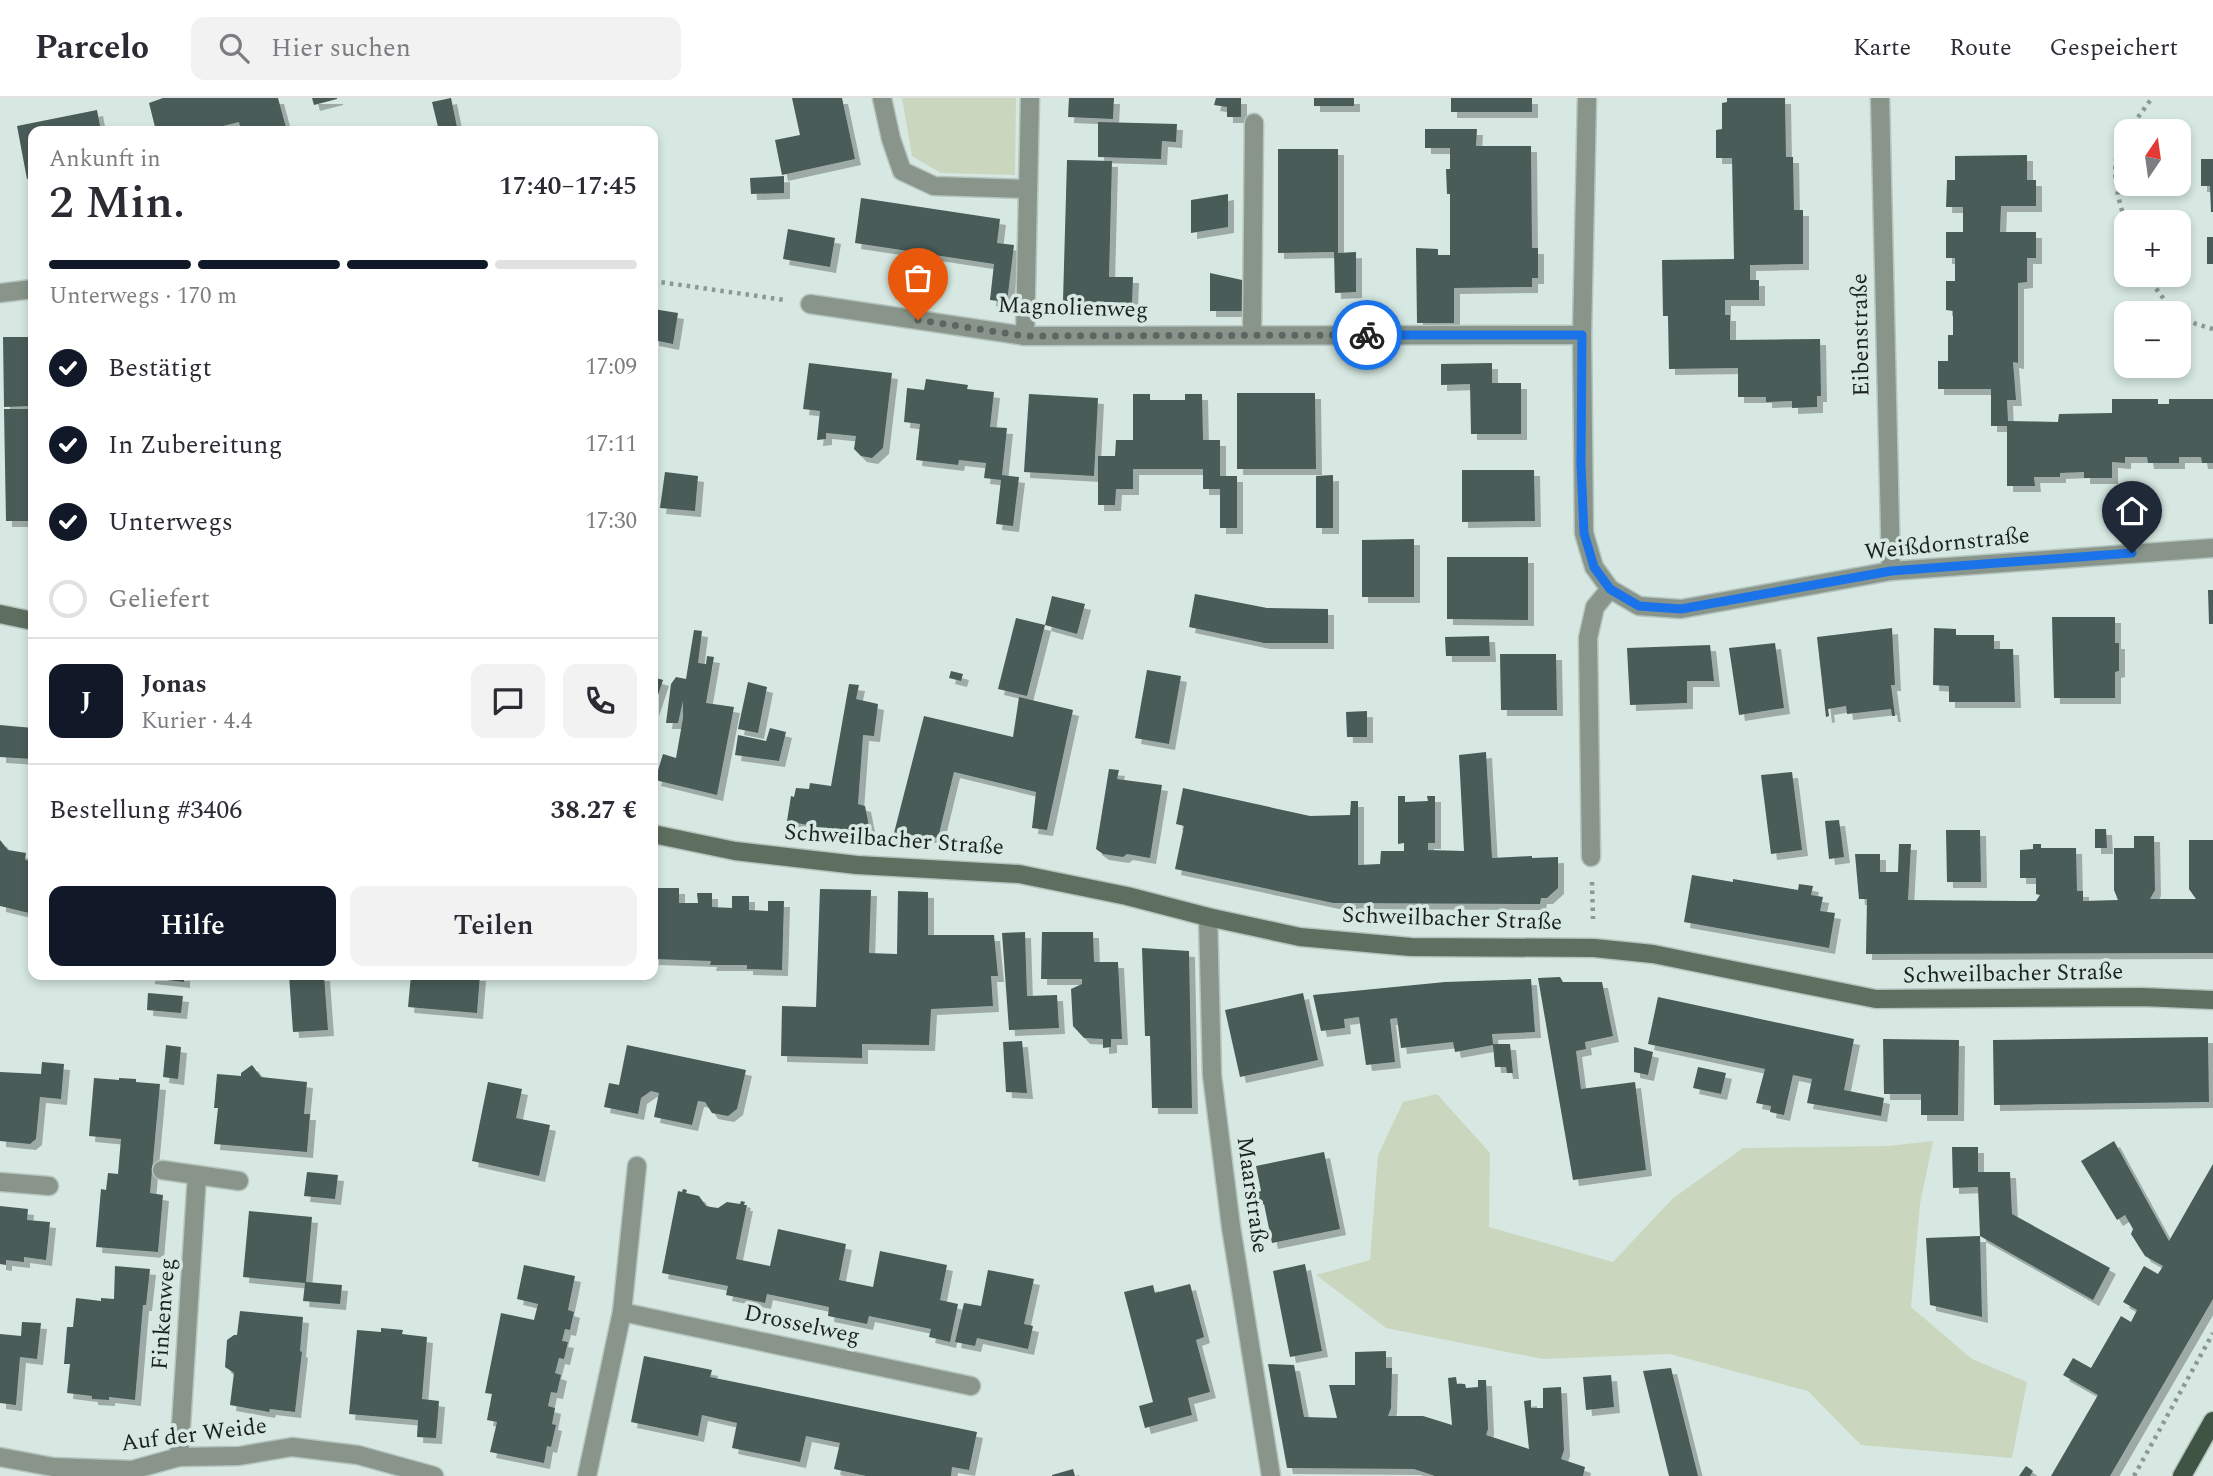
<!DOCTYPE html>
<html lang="de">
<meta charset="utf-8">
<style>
:root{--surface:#fff;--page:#f2f2f3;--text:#2b2b33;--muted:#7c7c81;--line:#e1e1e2;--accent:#111827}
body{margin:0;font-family:Spectral,serif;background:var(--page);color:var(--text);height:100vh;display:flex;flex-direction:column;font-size:26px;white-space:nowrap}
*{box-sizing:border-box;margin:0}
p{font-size:23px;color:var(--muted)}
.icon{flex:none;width:38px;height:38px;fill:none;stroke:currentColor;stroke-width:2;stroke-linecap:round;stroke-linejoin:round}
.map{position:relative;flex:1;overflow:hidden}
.sheet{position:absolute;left:28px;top:28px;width:630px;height:854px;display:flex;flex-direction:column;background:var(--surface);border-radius:14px;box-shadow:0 4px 10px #0003}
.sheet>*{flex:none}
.needle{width:46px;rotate:13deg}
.fabs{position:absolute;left:2114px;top:21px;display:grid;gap:14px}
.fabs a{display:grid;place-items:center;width:77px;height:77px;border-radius:14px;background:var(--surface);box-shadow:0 4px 10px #0003;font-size:35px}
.pin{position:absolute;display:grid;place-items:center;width:60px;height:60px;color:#fff;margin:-72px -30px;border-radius:50% 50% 50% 0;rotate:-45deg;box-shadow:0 0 7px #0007}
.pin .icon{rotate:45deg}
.courier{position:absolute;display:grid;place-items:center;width:70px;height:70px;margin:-35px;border:5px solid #1a73e8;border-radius:50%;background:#fff;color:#222;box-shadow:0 2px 9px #0007}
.head em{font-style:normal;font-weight:600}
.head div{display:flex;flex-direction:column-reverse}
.head{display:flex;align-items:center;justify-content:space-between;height:119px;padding:0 21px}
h1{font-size:46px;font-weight:600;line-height:52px}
.bar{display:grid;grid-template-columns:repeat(4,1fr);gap:10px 7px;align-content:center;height:84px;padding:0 21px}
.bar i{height:9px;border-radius:5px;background:var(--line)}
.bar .selected{background:var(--accent)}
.bar p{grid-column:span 4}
.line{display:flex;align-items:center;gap:18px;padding:0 21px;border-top:2px solid var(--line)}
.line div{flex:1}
.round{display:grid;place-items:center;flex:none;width:74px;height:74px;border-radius:14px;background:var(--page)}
ol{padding:0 21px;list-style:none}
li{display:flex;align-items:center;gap:21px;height:77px}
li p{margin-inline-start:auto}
li .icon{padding:7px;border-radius:50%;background:var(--accent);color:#fff;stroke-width:4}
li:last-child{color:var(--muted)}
li i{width:38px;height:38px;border:4px solid var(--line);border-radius:50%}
.action{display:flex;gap:14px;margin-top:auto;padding:14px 21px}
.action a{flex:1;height:80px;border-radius:14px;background:var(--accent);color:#fff;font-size:28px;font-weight:600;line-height:80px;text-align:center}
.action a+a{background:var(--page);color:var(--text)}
header{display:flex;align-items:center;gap:42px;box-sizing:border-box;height:98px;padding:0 35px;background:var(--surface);border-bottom:2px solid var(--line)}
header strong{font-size:33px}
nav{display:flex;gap:38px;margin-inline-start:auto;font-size:24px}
.search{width:490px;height:63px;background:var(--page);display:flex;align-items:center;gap:18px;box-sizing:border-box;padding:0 24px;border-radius:14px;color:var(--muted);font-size:26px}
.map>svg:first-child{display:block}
.green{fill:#cbd6bf}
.building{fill:#495b59;filter:url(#shadow)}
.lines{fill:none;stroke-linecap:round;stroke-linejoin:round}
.service-casing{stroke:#b4c4be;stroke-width:21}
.minor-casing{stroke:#b4c4be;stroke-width:21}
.secondary-casing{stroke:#b4c4be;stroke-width:21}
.primary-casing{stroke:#b4c4be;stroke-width:21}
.path{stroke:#8b9994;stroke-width:4.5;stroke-dasharray:3.5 5;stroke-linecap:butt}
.service{stroke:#89958a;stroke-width:18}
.minor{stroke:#89958a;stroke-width:18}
.secondary{stroke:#5e6f60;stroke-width:18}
.primary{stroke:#405443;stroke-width:18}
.done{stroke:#5c6763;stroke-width:7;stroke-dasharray:0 12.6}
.route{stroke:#1a73e8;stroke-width:9}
.labels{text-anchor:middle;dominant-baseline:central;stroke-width:7;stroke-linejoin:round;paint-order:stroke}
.street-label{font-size:23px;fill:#1b221f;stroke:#d6e8e1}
</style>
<header>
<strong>Parcelo</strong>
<div class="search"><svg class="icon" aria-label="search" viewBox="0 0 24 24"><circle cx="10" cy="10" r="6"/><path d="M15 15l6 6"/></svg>Hier suchen</div>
<nav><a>Karte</a><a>Route</a><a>Gespeichert</a></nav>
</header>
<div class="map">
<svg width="2213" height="1378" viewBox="0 0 2213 1378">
<defs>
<filter id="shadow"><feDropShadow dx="6" dy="6" stdDeviation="0" flood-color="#0004"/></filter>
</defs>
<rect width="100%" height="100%" fill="#d6e8e1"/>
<g class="green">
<path d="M902,0H1016L1015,77L941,75L912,58Z"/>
<path d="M1437,996L1490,1055L1489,1129L1613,1164L1672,1101L1743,1050L1888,1048L1933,1043L1920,1106L1911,1209L1972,1261L2027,1284L2012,1360L1861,1347L1808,1293L1670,1256L1543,1261L1386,1230L1316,1177L1370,1162L1378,1057L1403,1004Z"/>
</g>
<g class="building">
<path d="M163,0H278L287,33H241L239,24L203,33H156L149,5Z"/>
<path d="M312,0H337V1L314,7Z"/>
<path d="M451,0L457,29L439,33L432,4Z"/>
<path d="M792,0H842L855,61L782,77L775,42L800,37Z"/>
<path d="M1069,0H1114L1113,21L1068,19Z"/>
<path d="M1216,0H1241V19H1227V9L1214,7Z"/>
<rect x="1314" y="0" width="40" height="8"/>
<rect x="1451" y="0" width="81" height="14"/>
<path d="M1727,0H1785L1786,59H1793L1794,112H1803V166L1750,167V182H1759V202H1725V217H1730V242L1820,241L1821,298H1817V309L1792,310V303L1766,304V299H1738V270L1669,271L1668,218H1663L1662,162L1734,161L1732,60H1716V32L1722,31V5L1727,4Z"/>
<path d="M97,12L101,33H33V79L27,81L17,28Z"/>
<path d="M1098,24L1177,26L1176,44L1162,43L1161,61L1098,59Z"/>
<path d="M1425,31H1477L1476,48H1531L1532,150H1538V180H1532V189L1454,190V225H1417L1416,150L1438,151V157H1450V96H1447L1446,71H1450V50H1425Z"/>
<path d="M1278,51H1338V155L1356,154V194L1335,195L1334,154L1278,155Z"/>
<path d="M2027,57V82H2036V108H2001L2000,134H2036V160H2027V184L2018,185V265L2013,264L2016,302H2007L2008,323L2058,324L2059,316L2112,315V301H2158V306H2169V301H2213V365H2202L2201,359H2179V365H2148L2147,359H2125V365L2112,364V380H2084V374L2060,375V379H2034L2035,388H2007V328H1991V291H1938V263H1948V237H1953V213L1946,212V183H1955V160H1946V134H1963V109H1946L1947,82H1955V58Z"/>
<path d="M2201,61H2213V114H2211L2210,88H2201Z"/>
<path d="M1067,62L1112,63L1109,179H1133L1132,205L1063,203Z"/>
<path d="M784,78V95L751,96L750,80Z"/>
<path d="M1228,96V129L1191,135V102Z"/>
<path d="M861,100L1000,121L997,145L1014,147L1007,204L990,202L994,166L855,145Z"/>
<path d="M788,131L835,140L830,169L783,161Z"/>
<rect x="2207" y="139" width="6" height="27"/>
<path d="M1210,175L1242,182V213H1210Z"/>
<path d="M898,177L915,178L911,202L895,200Z"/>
<path d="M653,211L678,215L673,246L653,242Z"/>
<path d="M3,239H33V308L4,309Z"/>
<path d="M809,265L892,275L883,350L872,360L861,358L854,351L856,338L826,335V341L817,342L820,313L803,311Z"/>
<path d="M1492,265V285H1521V336H1471L1470,286L1441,287V266Z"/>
<path d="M926,281L968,287L967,291L994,294L990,329L1007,330L1002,377L1019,379L1013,428L996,426L1001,382L984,380L986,365L959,362L958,367L916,362L920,326L904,324L907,290L924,292Z"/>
<path d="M1237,295H1315L1316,371H1237Z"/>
<path d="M1029,296L1098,300L1094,378L1024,374Z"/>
<path d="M1133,296H1150V302H1185V296H1202L1203,342H1220V378H1237V430H1220V391H1203V371H1133V391H1116L1115,407H1098V358H1115L1116,342H1133Z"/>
<path d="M4,311H33V423H6Z"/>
<path d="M1462,372H1534L1535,423L1462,424Z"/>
<path d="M665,374L698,378L695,413L660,410Z"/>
<path d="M1333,377V430H1316V378Z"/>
<path d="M1414,441V499H1362V442Z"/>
<path d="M1447,459H1528V522L1447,521Z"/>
<path d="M2208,492H2213V526H2209Z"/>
<path d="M1195,496L1267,510L1328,511V545H1264L1189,529Z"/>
<path d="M1052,498L1085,506L1077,536L1045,527Z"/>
<path d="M2052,519H2115V545H2119V573L2115,574V600H2054Z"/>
<path d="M1016,520L1045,527L1027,598L998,591Z"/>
<path d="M1892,530L1895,587H1891L1895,618H1892L1891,611L1847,616L1846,608L1828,611L1829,618L1826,619L1817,539Z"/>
<path d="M1934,530L1956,531V537H1994V551H2013L2015,604H1949V588L1933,587Z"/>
<path d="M694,532L702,533L698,565L706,566L707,558L714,559L706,605L734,609L717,697L655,682L663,656L676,660L683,620V603L678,625H666L671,586L676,579L686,581Z"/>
<path d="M1489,538L1490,558H1446L1445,539Z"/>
<path d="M1775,545L1784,610L1739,617L1729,550Z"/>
<path d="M1710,547L1714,583H1687V605L1630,607L1627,550Z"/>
<path d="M1500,556H1556L1557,612H1501Z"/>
<path d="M1147,572L1181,578L1169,646L1135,640Z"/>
<path d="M951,573L963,576L961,583L949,580Z"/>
<path d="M653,579L663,582L653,612Z"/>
<path d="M748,584L767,589L758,635L738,631Z"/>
<path d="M849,586L859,587L856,601L878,606L874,638L863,637L858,706L865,708L870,733L823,730L787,723L791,698L794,699L796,690L809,691L810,685L831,688Z"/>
<path d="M1019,599L1073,612L1047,732L1032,730L1036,694L954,674L938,740L894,735L924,618L1013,639Z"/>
<path d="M1367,613V639H1347L1346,614Z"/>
<path d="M0,627L33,630L32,661L0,659Z"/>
<path d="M770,630L786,634L779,663L735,657L738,637L766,643Z"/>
<path d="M1486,654L1492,760L1532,758V760L1558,759V790L1547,800H1541L1540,806L1333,805L1175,771L1184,728L1176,726L1183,690L1310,718L1350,717L1351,703H1358V767L1380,766L1381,753H1404V745L1398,746V698H1405V704L1428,703L1427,698H1435V745H1428V752L1464,753L1459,657Z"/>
<path d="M1109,671L1119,672L1117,681L1162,687L1150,760L1127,756L1123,759L1103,756L1096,751Z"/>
<path d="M1792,674L1802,752L1771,756L1761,677Z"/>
<path d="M1839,722L1844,759L1829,761L1825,723Z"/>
<path d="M2095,731H2106L2107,750H2095Z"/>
<path d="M1946,732H1980L1981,784H1947Z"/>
<path d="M2134,738H2154L2155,792L2150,801H2196L2189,791V742H2213V855L1866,856L1867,801H1859L1855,756H1880V774H1898L1899,746H1911L1908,802L2021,803H2036L2040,797L2036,796V780H2020V752L2033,751V746H2041V750H2076L2077,793H2083V803L2118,802L2114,792V750H2134Z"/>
<path d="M0,742L8,752L26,755L25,762L33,763V813L29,812V815L0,808Z"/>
<path d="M1692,777L1733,784V781L1798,792L1799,786L1813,788L1811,797L1823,799L1820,813L1835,815L1829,850L1684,824Z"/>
<path d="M653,790H679V805H698L697,795H712V809L732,810V798H749V812L768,813V803H784L782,872L747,871V867H710L711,863L653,861Z"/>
<path d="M820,791L871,792L869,855L897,856L898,793L928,794V837H994L998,878H991L993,908L931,911L929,947L862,946V960L781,958L782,908L816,909Z"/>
<path d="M1025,834L1027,898L1057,897L1059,930L1009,932L1002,835Z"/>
<path d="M1042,834H1093L1094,864H1118L1122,941H1111V949L1103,950V941L1084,940L1073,928L1071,891L1082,886V881H1041Z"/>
<path d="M1142,850L1189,853L1192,1010H1152L1150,938H1145Z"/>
<path d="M149,877H184V884L149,880Z"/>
<path d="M289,877H324L328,932L293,934Z"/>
<path d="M411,877H480L477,915L408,909Z"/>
<path d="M1560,879L1563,884H1602L1613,938L1585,944L1586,951L1576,953L1581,991L1635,984L1646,1072L1573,1082L1538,880Z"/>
<path d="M1531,881L1535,934L1492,936L1493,946H1510L1513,975H1507L1506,969H1495L1493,947L1455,954L1453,944L1401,950L1397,920L1390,921L1395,964L1366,967L1359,919L1344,921L1345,930L1321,933L1313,897L1445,884Z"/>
<path d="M148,895L183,898L181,915L147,912Z"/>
<path d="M1303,895L1318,962L1240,979L1225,912Z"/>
<path d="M1658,899L1854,941L1844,992L1884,1000L1881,1018L1807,1005L1812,981L1793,977L1784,1017L1770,1014L1771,1008L1756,1005L1765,971L1648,946Z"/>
<path d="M2208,939L2209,1004L1994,1007L1993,942Z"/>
<path d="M1883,941L1959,942L1958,1017H1921V996H1884Z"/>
<path d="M1022,943L1027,995L1006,994L1003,944Z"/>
<path d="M166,947L181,949L178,981L163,979Z"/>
<path d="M627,947L746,972L737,1011L728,1018L712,1015L705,1004L698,1003L692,1027L654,1019L659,995L651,993L641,1000L638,1016L604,1009L609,985L619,987Z"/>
<path d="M1634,949L1653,954L1648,977L1634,974Z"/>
<path d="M42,964L64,966L61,1001L40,999L36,1041L30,1046L0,1043V974L41,976Z"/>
<path d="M252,967L261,979L307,984L304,1016H310L307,1054L214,1046L218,1010H214L217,976L241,978V975Z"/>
<path d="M1698,969L1726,975L1721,996L1693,990Z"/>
<path d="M94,980L119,982V980L136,981V984L160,986L150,1095L163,1097L158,1154L96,1149L101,1091L106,1092L108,1075L118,1076L121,1041L89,1038Z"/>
<path d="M488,984L522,991L516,1020L550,1027L539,1078L472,1063Z"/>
<path d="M2114,1043L2169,1143L2213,1066V1201L2110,1378H2051L2098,1297L2063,1277L2073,1260L2091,1270L2121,1218L2131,1224L2137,1212L2123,1204L2144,1168L2158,1176L2163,1168L2145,1158L2131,1136L2133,1131L2125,1117L2117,1122L2081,1063Z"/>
<path d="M1952,1049H1978V1074H2010L2012,1116L2110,1170L2093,1202L1980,1138L1982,1219L1930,1207L1926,1140L1980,1138L1978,1089L1953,1090Z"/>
<path d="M1324,1054L1340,1131L1272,1145L1264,1106L1260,1108L1258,1094L1261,1093L1256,1068Z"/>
<path d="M307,1074L338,1077L335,1101L304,1098Z"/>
<path d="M683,1091L687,1092L686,1095L699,1098L706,1108L711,1109L718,1110L727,1104L740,1106L741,1103L745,1104L744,1107H747L736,1161L770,1168L778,1131L846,1146L839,1182L873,1189L880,1153L947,1167L940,1202L958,1206L950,1244L929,1239L931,1231L869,1218L867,1226L828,1218L829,1209L767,1196L765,1205L726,1197L728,1188L662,1175L678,1093L682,1094Z"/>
<path d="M0,1108L28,1111L27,1122L50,1124L46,1162L24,1159V1164L6,1162V1167L0,1166Z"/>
<path d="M249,1113L312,1119L306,1184L342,1187L340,1206L303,1203L305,1185L243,1179Z"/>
<path d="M1305,1166L1322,1253L1290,1259L1273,1173Z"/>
<path d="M524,1167L575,1178L568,1212L574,1214L570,1232L565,1231L562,1243L568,1244L564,1261L559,1260L555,1275L561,1277L557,1295L551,1294L548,1308L555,1310L552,1326L556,1327L551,1349L547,1348L544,1365L490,1354L497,1324L487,1322L492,1296L485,1295L501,1215L534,1222L538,1206L517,1201Z"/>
<path d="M115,1168L150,1171L146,1207H143L135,1302L109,1299V1302L92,1301V1298L67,1295L70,1266H64L67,1229H73L76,1200L101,1203V1200L114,1201Z"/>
<path d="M988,1172L1034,1181L1024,1226L1033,1228L1028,1251L977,1240L975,1248L955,1244L964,1205L981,1208Z"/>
<path d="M1190,1186L1204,1239L1196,1242L1210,1294L1188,1300L1192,1317L1145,1330L1139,1308L1153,1304L1124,1194L1153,1187L1155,1195Z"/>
<path d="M240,1213L303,1219L300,1253L302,1254L295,1314L270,1311L269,1314L230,1307L234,1275L225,1269L227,1242L234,1237H237Z"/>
<path d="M22,1224L41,1225L37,1261L20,1259L16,1307L0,1305V1236L21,1238Z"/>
<path d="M381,1230L403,1232L402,1236L427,1239L422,1301L439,1303L436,1340L417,1339L418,1322L349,1316L357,1232L381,1234Z"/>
<path d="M1386,1253V1270H1392L1391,1310L1388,1318H1423L1452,1327L1448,1280L1456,1279L1457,1286H1465L1466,1290L1478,1289V1282H1486L1488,1331L1486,1337L1529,1351L1524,1303L1531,1302V1310H1543V1290L1561,1289L1564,1352L1561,1361L1585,1369L1583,1378H1435L1414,1371L1287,1370L1268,1266L1294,1267L1304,1319L1337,1320L1329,1287H1355V1254Z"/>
<path d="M644,1258L712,1272L710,1279L977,1334L969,1372L952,1369L951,1378H866L834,1371L840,1345L806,1338L800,1364L732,1350L737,1325L702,1317L698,1338L631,1324Z"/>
<path d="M1671,1270L1698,1378H1669L1643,1273Z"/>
<path d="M1611,1277L1614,1309L1586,1312L1583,1279Z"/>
<path d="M2026,1368L2033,1373L2030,1378H2019Z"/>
<path d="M1073,1371L1075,1378H1052V1377Z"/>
</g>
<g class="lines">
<g class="service-casing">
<path id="service" d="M0,195L33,191"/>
</g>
<g class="minor-casing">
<g id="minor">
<path d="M882,0L891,41L902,73L934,88L1027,91"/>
<path d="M1587,0L1582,237L1584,435L1594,469L1610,491L1639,508L1681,511L1891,473L2213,450"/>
<path d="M1880,0L1891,473"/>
<path d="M810,206L1025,238L1582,237"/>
<path d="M1252,237L1254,25"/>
<path d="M1025,238L1030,0"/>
<path d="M1591,759L1588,540L1595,509L1610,491"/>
<path d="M1208,819L1212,977L1231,1129L1271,1378"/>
<path d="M162,1072L239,1083"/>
<path d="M0,1084L49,1088"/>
<path d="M622,1214L971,1288"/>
<path d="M0,1359L53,1369L132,1372L179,1359L239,1358L292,1349L358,1357L434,1378"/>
<path d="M179,1359L197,1077"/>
<path d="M587,1378L622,1214L637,1068"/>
</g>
</g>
<g class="secondary-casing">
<g id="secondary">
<path d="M0,516L33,523"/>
<path d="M653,736L735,753L857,767L1019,776L1127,798L1208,819L1300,839L1411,849L1594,850L1653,856L1876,901L2142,899L2213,902"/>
</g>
</g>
<g class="primary-casing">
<path id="primary" d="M2182,1378L2213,1323"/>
</g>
<g class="path">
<path d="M2128,33L2152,0"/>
<path d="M2126,36C2107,63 2117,97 2126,126"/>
<path d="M2146,177L2172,212L2178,215"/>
<path d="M653,183L785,202"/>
<path d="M2179,216L2196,226L2213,231"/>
<path d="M1592,784L1593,821"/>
<path d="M2134,1378L2213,1235"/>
</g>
<use href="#service" class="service"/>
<use href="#minor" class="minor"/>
<use href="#secondary" class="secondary"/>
<use href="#primary" class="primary"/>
</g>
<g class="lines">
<path class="done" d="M918,222L1025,238L1367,237"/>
<path class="route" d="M1367,237H1582L1581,366L1584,435L1594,469L1610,491L1639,508L1681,511L1891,473L2132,455"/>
</g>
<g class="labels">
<g class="street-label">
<text transform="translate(1073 210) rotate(2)">Magnolienweg</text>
<text transform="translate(1861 237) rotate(-91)">Eibenstraße</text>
<text transform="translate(1947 446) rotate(-6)">Weißdornstraße</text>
<text transform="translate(894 742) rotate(4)">Schweilbacher Straße</text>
<text transform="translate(1452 821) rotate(2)">Schweilbacher Straße</text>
<text transform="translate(2013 876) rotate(-1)">Schweilbacher Straße</text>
<text transform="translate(1252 1097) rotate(82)">Maarstraße</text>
<text transform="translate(164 1216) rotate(-86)">Finkenweg</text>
<text transform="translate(802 1227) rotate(12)">Drosselweg</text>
<text transform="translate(194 1337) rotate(-7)">Auf der Weide</text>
</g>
</g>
</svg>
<div class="fabs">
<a><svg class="needle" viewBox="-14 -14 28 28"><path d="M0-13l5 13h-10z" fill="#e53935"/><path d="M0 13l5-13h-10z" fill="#7c7c81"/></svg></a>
<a>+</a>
<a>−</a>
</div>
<div class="pin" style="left:918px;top:222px;background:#ea580c"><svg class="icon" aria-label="bag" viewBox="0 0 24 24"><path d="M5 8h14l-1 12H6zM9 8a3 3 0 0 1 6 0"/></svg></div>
<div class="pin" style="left:2132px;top:455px;background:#1f2937"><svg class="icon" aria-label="home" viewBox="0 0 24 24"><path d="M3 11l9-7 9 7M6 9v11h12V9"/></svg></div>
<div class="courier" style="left:1367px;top:237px"><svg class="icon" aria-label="bike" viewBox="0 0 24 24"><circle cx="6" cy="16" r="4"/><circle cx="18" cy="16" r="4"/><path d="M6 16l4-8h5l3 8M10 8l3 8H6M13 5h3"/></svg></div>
<section class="sheet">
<div class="head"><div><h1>2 Min.</h1><p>Ankunft in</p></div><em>17:40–17:45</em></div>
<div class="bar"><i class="selected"></i><i class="selected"></i><i class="selected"></i><i></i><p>Unterwegs · 170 m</p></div>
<ol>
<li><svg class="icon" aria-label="check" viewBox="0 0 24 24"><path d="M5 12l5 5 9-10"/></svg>Bestätigt<p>17:09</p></li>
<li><svg class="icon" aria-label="check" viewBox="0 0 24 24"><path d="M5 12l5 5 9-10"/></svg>In Zubereitung<p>17:11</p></li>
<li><svg class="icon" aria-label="check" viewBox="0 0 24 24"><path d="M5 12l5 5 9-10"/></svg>Unterwegs<p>17:30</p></li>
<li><i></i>Geliefert</li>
</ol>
<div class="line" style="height:126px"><b class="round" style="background:var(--accent);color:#fff">J</b><div><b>Jonas</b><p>Kurier · 4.4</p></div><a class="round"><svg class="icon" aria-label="chat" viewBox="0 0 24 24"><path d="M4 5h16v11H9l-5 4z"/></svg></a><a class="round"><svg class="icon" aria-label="phone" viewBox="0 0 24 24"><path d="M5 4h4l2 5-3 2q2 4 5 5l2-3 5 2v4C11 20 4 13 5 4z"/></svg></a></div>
<div class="line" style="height:91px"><div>Bestellung #3406</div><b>38.27 €</b></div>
<div class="action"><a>Hilfe</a><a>Teilen</a></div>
</section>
</div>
